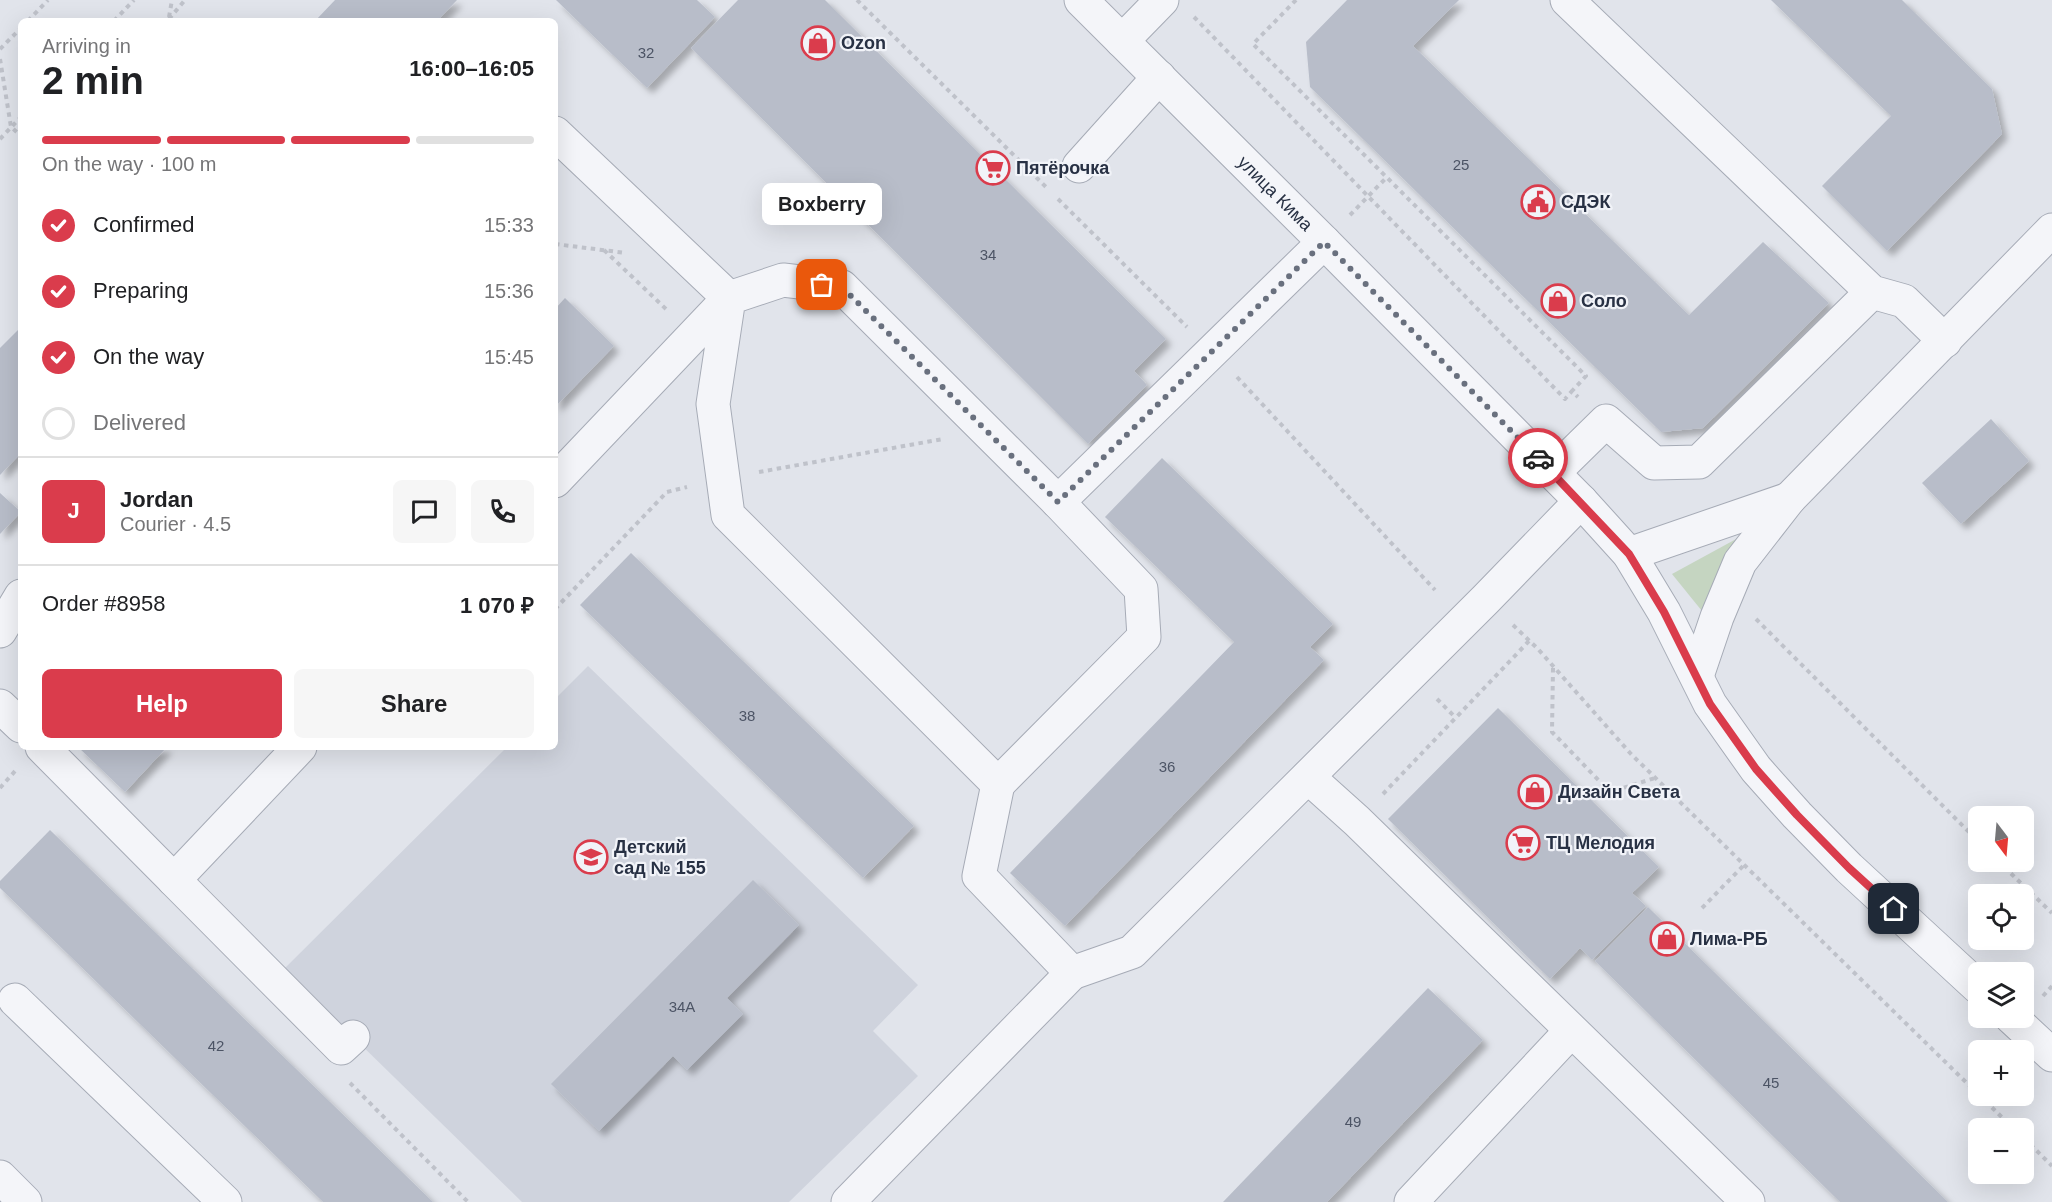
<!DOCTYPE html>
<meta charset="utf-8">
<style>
:root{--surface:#fff;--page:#f6f6f6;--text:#202124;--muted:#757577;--line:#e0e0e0;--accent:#da3c4c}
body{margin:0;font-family:Arial,sans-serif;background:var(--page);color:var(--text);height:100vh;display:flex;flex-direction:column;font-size:22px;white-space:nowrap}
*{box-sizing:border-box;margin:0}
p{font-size:20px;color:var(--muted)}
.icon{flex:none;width:33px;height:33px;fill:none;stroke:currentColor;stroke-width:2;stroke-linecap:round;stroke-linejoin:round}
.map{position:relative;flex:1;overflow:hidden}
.panel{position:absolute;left:18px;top:18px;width:540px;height:732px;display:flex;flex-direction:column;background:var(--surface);border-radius:9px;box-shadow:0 6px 24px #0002}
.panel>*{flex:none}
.needle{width:39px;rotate:164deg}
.controls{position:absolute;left:1968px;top:806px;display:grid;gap:12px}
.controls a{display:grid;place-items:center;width:66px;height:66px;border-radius:9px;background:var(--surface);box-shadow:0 6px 24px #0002;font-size:30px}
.pin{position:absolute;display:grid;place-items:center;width:51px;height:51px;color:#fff;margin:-26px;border-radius:12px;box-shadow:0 3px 9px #0006}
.courier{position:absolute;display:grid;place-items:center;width:60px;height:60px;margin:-30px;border:4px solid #da3c4c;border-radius:50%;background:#fff;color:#222;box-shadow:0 2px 8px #0007}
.bubble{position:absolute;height:42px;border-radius:9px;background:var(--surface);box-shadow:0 6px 24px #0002;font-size:20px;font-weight:700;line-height:42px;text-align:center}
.headline em{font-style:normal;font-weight:700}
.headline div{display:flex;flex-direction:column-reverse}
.headline{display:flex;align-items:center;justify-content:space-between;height:102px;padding:0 24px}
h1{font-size:39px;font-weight:700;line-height:45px}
.bar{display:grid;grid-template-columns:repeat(4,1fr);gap:9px 6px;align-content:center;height:72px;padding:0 24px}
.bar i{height:8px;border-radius:4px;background:var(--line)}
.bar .active{background:var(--accent)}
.bar p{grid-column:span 4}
.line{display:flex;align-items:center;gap:15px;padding:0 24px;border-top:2px solid var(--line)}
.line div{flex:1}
.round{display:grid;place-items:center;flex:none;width:63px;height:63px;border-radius:9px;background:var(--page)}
ol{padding:0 24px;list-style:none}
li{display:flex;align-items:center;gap:18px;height:66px}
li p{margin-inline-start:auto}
li .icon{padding:6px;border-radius:50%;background:var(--accent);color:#fff;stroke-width:4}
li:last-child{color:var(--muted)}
li i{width:33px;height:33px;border:3px solid var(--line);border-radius:50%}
.action{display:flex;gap:12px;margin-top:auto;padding:12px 24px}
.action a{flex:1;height:69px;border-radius:9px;background:var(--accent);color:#fff;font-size:24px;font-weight:700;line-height:69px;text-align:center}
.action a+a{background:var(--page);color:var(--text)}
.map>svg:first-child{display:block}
.built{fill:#cfd3dd}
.green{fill:#c5d5c1}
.building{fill:#b8bdc9;filter:url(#shadow)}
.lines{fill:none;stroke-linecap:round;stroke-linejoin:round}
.minor-casing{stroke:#a6abb6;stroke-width:35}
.path{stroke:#bfc2ca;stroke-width:4;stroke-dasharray:4.5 4.5;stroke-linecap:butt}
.minor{stroke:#f4f5f9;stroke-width:33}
.done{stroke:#69707e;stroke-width:6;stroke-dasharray:0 10.8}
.route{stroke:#da3c4c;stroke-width:8}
.labels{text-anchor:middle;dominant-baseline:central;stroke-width:4.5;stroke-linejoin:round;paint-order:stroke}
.number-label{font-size:15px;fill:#4c5465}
.poi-label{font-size:18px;font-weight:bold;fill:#283144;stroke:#f1f3f8;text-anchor:start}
.street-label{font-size:18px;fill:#283144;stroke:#f1f3f8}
</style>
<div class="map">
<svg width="2052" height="1202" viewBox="0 0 2052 1202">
<defs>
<filter id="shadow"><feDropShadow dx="5.5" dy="5.5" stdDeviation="3" flood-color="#0004"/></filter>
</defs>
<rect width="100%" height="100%" fill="#e1e4eb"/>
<path class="built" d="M588,666L918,985L873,1031L918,1076L789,1202H522L353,1037L285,968L507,747H555V699Z"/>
<path class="green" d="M1749,532L1702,611L1672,574Z"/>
<g class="building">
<path d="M335,0H457L437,21H315Z"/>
<path d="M556,0H697L715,17L647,88Z"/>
<path d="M738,0H825L1166,339L1134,371L1147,385L1088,444L691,48Z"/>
<path d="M1347,0H1459L1413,46L1689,315L1763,242L1829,303L1703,428L1661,432L1310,87L1306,42Z"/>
<path d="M1771,0H1902L1992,89L2002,134L1887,251L1822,186L1891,116Z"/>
<path d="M565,298L614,346L555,407V309Z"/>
<path d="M21,327V453L0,475V348Z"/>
<path d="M1991,419L2029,461L1961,524L1922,483Z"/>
<path d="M1162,458L1333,624L1310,647L1324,660L1065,926L1010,873L1234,642L1105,517Z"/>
<path d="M0,493L21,512L0,534Z"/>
<path d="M631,553L914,826L863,878L580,605Z"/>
<path d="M1498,708L1659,867L1632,893L1646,906L1592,960L1580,948L1550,979L1388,819Z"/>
<path d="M78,747H167L125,792Z"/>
<path d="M50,830L433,1202H323L0,888V881Z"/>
<path d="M753,880L799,925L727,998L743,1014L687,1070L673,1056L599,1131L551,1084Z"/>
<path d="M1648,907L1948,1202H1840L1595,961Z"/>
<path d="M1428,988L1483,1040L1327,1202H1223Z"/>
</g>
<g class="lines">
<g class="minor-casing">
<g id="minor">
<path id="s1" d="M1081,0L1324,242L1581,501L1629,554L1664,612L1710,704L1756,769L1797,815L1849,868L1978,987"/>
<path d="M1567,0L1872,292L1904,301L1945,341"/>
<path d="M1122,41L1162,0"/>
<path d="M555,133L729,298"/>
<path d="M1079,166L1159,77"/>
<path d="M1553,473L1606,421L1654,463L1699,462L1872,292"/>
<path d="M555,481L729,298L783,280L842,287L1058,502L1141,589L1144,637L998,784L728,515L713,404L729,298"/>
<path d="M1058,502L1324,242"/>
<path d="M1629,554L1789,499"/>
<path d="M0,631L21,596"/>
<path d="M1697,676L1717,617L1740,562L1789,499L2052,230"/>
<path d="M0,706L21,726"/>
<path d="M42,747L174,880L300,747"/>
<path d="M1308,777L1357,821L1748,1202"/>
<path d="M998,784L979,876L1072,973L1132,952L1486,599L1581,501"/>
<path d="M174,880L341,1048L353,1037"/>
<path d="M15,1000L225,1202"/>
<path d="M2011,1017L2052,1055"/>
<path d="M0,1177L25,1202"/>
<path d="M848,1202L1072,973"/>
<path d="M1411,1202L1571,1031"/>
</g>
</g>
<g class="path">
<path d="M857,0L1046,187"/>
<path d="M1296,0L1253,44L1586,376L1572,391L1578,397"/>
<path d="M169,17L172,0"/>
<path d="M1194,17L1565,399L1572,391"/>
<path d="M169,19L185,0"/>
<path d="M28,21L48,0"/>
<path d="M114,21L134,0"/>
<path d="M0,49L21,28"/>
<path d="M0,59L11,127L21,136"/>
<path d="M0,139L21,117"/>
<path d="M1058,199L1187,327"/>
<path d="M1350,215L1386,178"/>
<path d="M555,244L626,253"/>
<path d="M604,250L666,309"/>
<path d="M1237,377L1435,590"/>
<path d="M759,472L943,439"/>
<path d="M555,609L667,492L687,487"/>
<path d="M1756,619L1978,841"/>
<path d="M1513,625L1538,649L1631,754L1978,1094"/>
<path d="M1553,668L1552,732L1610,792L1655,778"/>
<path d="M1437,699L1455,717"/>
<path d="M0,788L16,770"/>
<path d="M1383,794L1529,641"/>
<path d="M1998,861L2052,913"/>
<path d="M1702,908L1744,865"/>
<path d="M2043,996L2052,986"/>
<path d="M350,1083L468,1202"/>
<path d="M1979,1095L2013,1128"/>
<path d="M2024,1138L2052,1166"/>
</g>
<use href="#minor" class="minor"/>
</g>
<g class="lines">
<path class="done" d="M822,285L842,287L1058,502L1324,242L1538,458"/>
<path class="route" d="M1538,458L1629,554L1664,612L1710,704L1756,769L1797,815L1849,868L1894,909"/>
</g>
<defs>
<g id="shop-ring" transform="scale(1.725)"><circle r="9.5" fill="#f1f3f8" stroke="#da3c4c" stroke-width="1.5"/><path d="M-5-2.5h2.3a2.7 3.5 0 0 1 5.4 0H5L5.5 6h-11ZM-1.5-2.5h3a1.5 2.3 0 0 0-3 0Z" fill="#da3c4c"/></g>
<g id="supermarket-ring" transform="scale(1.725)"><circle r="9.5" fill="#f1f3f8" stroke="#da3c4c" stroke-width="1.5"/><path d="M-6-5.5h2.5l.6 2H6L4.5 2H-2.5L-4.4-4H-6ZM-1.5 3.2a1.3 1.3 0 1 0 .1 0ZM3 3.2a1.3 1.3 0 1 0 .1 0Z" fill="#da3c4c"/></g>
<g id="civic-ring" transform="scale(1.725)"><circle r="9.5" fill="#f1f3f8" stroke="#da3c4c" stroke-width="1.5"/><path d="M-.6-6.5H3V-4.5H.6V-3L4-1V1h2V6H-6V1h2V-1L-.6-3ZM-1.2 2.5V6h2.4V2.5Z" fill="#da3c4c"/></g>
<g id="school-ring" transform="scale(1.725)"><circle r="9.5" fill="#f1f3f8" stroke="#da3c4c" stroke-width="1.5"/><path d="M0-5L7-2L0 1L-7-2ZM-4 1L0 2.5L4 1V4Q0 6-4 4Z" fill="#da3c4c"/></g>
</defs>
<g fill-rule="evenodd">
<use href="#shop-ring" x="818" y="43"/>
<use href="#supermarket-ring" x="993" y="168"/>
<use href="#civic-ring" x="1538" y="202"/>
<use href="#shop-ring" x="1558" y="301"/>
<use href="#shop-ring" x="1535" y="792"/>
<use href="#supermarket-ring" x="1523" y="843"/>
<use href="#school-ring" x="591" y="857"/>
<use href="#shop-ring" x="1667" y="939"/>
</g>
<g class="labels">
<g class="number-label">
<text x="646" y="52">32</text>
<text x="1461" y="164">25</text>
<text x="988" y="254">34</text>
<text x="747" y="715">38</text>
<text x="1167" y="766">36</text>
<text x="682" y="1006">34А</text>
<text x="216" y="1045">42</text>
<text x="1771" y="1082">45</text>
<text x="1353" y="1121">49</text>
</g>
<g class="poi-label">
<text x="841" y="43">Ozon</text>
<text x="1016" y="168">Пятёрочка</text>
<text x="1561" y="202">СДЭК</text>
<text x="1581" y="301">Соло</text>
<text x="1558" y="792">Дизайн Света</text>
<text x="1546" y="843">ТЦ Мелодия</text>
<text x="614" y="847">Детский<tspan x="614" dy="21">сад № 155</tspan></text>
<text x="1690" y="939">Лима-РБ</text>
</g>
<g class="street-label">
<text stroke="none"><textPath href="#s1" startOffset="274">улица Кима</textPath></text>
</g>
</g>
</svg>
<div class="controls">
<a><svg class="needle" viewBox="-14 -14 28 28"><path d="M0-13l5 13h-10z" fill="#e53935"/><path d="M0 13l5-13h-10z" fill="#757577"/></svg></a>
<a><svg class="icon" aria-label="locate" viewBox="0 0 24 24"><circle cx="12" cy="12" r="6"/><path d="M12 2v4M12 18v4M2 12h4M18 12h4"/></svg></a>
<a><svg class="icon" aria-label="layers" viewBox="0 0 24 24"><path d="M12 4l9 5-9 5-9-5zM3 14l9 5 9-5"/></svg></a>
<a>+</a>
<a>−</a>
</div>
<div class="pin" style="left:822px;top:285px;background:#ea580c"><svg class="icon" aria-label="bag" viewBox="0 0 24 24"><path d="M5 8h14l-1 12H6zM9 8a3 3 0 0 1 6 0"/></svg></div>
<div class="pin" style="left:1894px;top:909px;background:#1f2937"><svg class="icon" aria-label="home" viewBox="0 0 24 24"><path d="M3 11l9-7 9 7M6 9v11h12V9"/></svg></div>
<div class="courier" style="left:1538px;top:458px"><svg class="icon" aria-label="car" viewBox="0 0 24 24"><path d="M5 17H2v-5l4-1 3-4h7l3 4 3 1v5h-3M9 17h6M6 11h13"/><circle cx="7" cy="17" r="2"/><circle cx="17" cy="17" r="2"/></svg></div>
<div class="bubble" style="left:762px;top:183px;width:120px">Boxberry</div>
<section class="panel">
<div class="headline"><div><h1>2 min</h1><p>Arriving in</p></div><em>16:00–16:05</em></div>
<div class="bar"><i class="active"></i><i class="active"></i><i class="active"></i><i></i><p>On the way · 100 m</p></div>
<ol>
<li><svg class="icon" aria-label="check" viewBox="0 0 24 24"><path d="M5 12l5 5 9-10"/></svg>Confirmed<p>15:33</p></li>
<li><svg class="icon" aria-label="check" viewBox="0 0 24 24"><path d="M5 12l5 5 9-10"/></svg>Preparing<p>15:36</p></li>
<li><svg class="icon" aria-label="check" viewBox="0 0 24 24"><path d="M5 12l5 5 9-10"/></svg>On the way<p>15:45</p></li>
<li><i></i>Delivered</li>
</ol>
<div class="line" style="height:108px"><b class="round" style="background:var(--accent);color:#fff">J</b><div><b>Jordan</b><p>Courier · 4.5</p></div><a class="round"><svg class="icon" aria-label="chat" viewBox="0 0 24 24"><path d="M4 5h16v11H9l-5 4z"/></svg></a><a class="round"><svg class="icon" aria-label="phone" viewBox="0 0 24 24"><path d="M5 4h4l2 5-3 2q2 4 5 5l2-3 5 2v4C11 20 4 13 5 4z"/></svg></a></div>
<div class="line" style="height:78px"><div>Order #8958</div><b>1 070 ₽</b></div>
<div class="action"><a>Help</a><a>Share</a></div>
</section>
</div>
